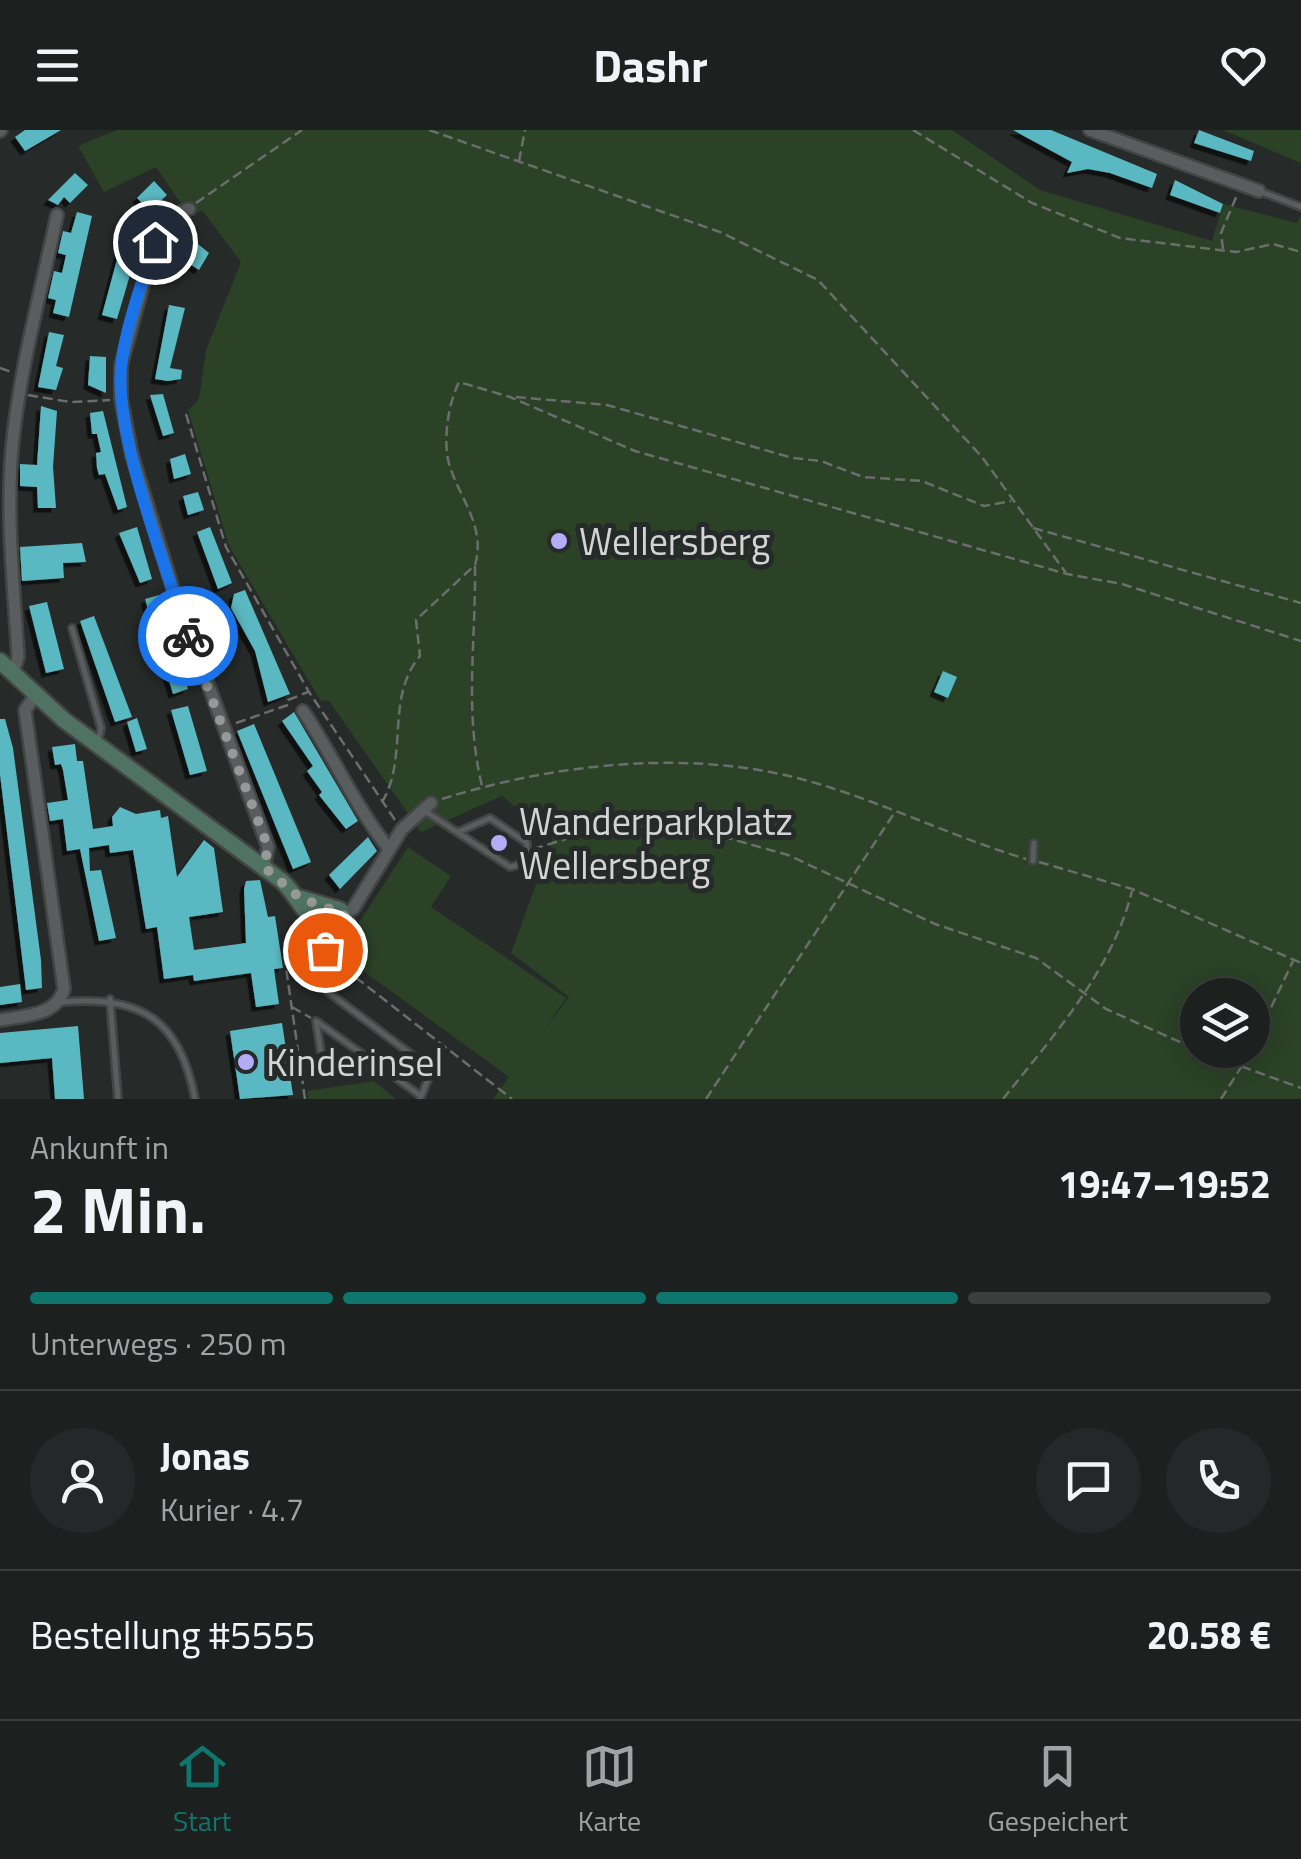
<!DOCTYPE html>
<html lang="de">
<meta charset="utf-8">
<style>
:root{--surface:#1c201f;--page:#252828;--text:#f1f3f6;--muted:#a0a3a4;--line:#3a3e3d;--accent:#0f766e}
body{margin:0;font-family:"Titillium Web",sans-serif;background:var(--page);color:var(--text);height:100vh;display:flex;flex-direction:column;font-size:38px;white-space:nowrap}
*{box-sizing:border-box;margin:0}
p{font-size:32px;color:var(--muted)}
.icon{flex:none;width:55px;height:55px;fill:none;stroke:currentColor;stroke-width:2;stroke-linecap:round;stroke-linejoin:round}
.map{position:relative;height:969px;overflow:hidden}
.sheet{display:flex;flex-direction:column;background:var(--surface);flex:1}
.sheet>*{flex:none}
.buttons{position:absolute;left:1180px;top:848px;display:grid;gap:20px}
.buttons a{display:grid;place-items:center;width:90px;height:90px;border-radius:50%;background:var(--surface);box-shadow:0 5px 25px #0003,0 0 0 2px var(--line);font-size:50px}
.pin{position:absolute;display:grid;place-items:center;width:85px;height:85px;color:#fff;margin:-42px;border:5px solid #fff;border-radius:50%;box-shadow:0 2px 10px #0007}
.courier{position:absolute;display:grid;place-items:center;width:100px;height:100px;margin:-50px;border:8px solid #1a73e8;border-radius:50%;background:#fff;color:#222;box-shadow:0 2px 12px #0007}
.summary em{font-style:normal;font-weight:700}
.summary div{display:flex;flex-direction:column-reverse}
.summary{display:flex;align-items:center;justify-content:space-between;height:170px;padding:0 30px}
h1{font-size:65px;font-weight:700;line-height:75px}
.bar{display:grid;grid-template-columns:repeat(4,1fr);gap:15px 10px;align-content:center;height:120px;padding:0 30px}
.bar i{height:12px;border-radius:8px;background:var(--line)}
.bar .on{background:var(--accent)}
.bar p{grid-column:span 4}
.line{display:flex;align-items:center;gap:25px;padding:0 30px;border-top:2px solid var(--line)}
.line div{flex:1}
.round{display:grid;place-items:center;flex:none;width:105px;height:105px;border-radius:52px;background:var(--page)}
header{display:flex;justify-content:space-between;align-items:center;height:130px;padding:0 30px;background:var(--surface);font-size:45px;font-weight:700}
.menu{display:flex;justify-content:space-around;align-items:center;height:140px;border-top:2px solid var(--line);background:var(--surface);font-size:28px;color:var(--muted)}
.menu a{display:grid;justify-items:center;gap:5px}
.menu .on{color:var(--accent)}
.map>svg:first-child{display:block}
.green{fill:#2b4227;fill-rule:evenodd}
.building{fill:#5ab8c2;filter:url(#shadow)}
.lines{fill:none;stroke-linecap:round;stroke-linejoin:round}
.lane-casing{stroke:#424544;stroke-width:10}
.street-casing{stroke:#424544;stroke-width:16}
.secondary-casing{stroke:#424544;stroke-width:20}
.path{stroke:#6b6e6d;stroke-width:2.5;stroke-dasharray:10 5;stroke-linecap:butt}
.lane{stroke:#595d5d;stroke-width:5}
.street{stroke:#595d5d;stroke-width:11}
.secondary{stroke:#507265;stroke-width:15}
.done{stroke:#969998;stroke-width:10;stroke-dasharray:0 18}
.route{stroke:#1a73e8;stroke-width:12}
.poi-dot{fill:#b5acf8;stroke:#262a29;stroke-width:4}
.labels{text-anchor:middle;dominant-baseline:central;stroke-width:10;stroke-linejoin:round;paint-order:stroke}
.poi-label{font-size:38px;fill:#d3d5d4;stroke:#262a29;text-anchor:start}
</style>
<header><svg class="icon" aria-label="menu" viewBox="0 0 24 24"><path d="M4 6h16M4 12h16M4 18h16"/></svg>Dashr<svg class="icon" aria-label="heart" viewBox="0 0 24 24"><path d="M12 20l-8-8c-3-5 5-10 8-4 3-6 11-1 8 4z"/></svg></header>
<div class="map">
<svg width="1301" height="969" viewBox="0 0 1301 969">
<defs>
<filter id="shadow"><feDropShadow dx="-4.5" dy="4.5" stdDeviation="0" flood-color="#0009"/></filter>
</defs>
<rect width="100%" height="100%" fill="#262a29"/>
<g class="green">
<path d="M117,0H952L1040,60L1212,111L1223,74L1297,93L1301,85V969H493L509,947L355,835L349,808L408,717L451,746L431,777L566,868L545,899L569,867L511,823L553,708L502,666L421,702L329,571L320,570L229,416L188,280L199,269L206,220L241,132L202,80L190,87L156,37L104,62L78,16ZM1198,865H1252V920H1198Z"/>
<path d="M1223,0H1301V33Z"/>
<path d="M374,951L396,969H308L307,961Z"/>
</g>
<g class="building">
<path d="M25,0H61L25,21L15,7Z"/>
<path d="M1013,0H1051L1157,44L1152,58L1110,43L1088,39L1067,43L1072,32Z"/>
<path d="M1199,0L1254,21L1251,31L1194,13Z"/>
<path d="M75,43L88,55L70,73L64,67L58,75L48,70Z"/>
<path d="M1175,50L1223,74L1220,83L1170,65Z"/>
<path d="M154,51L167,65L150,81L137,68Z"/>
<path d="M77,82L92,86L69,187L53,183L56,170L48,168L54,141L62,143L66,125L58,123L63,101L71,103Z"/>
<path d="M123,91L143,101L117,189L102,185L122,111L116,109Z"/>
<path d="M176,101L186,107L181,114H198L209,123L199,140L179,127L172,139L164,117Z"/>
<path d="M169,175L185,178L170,238L182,240L181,249L168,251L155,249Z"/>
<path d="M49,202L64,205L56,236L63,238L56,260L38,257Z"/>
<path d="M90,226L106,227V263L88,255Z"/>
<path d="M163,264L174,303L163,306L150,265Z"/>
<path d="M41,276L57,281L53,337L56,378H38L37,357L20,356V334L37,335Z"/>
<path d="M103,281L127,377L118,380L105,344L99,345L97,338L96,323L101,322L97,304H92L90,283Z"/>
<path d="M185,324L191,344L174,349L170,329Z"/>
<path d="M198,362L204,380L188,385L183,366Z"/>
<path d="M137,397L152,449L140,453L119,403Z"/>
<path d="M210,397L232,453L218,459L197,402Z"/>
<path d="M82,413L86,432L63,433L64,448L22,451L20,417Z"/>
<path d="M245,460L290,564L268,572L255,521L231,478L234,464Z"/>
<path d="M159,465L188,559L173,564L145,469Z"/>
<path d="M47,472L64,539L46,543L29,476Z"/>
<path d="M94,486L132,587L115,592L80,491Z"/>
<path d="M943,541L957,547L948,568L934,562Z"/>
<path d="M188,576L207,641L190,645L171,580Z"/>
<path d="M294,582L358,691L346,699L319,665L322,662L307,641L313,636L282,591Z"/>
<path d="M137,588L147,619L136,622L127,592Z"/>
<path d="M0,589H5L13,618L41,830L42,858L26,860L0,644Z"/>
<path d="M254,594L311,732L293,739L237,601Z"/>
<path d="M75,614L77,631H83L93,699L113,696L112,687L120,677L136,684L160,680L161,688L168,686L177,747L204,710L214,718L223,782L189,787L194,820L246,813L244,759L246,751L260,750L268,787L275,786L283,838L274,839L279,874L256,877L251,843L194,851L193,845L164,849L157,797L146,799L133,720L110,723L109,715L89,718L90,741L101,740L116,808L99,811L80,719L67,721L63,689L50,691L47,673L68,670L63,640L61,634L55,635L52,617Z"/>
<path d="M368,707L377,721L340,759L329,745Z"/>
<path d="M20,854L22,872L0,875V857Z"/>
<path d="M282,893L293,965L240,969L230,901Z"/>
<path d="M78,896L84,969H55L52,928L0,933V903Z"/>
</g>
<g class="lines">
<g class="lane-casing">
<g id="lane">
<path d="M1262,62L1301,77"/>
<path d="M72,498L101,598L98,612"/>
<path d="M425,681L510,737L518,735L527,721V713L490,688L458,702"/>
<path d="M1033,731L1034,713"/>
<path d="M323,807L328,862L432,940L420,969"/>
<path d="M110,869L118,969"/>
<path d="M62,872C139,865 180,888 195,969"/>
<path d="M374,934L324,942L316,891L421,966"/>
</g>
</g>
<g class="street-casing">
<g id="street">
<path d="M1090,0L1259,61"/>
<path d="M0,1L1,0"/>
<path d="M189,79L173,85L155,111L121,235V269L132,325L173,459L268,717L264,737"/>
<path d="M13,543L18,527C14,458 6,388 12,319C19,240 41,163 57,85"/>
<path d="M303,581C334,627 353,673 389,719"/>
<path d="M344,784L353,779L402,699L431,673"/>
<path d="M0,890C23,886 57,886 64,859L25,580L36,565"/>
</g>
</g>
<g class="secondary-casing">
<path id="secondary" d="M0,531L64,590L282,751C298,766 311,796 330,805L342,801L346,791L340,780L300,768"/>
</g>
<g class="path">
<path d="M429,0L720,102L818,150L982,327L1066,443"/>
<path d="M913,0L1032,73L1120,108L1236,122L1273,114L1301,122"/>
<path d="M519,31L525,0"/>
<path d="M196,73L302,0"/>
<path d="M1223,119L1221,103L1237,65"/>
<path d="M0,238L11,242"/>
<path d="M28,265L70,272L110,270"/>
<path d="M516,267L607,275L793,328L821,331L863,347L922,351L984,376L1011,371"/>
<path d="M186,284L226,417L309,562L395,690"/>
<path d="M1033,398L1301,473"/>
<path d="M475,436C476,511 464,582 482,656"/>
<path d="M236,593L288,575V570L308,562"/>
<path d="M442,669C550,635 678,620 789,646C869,665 946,705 1026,729"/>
<path d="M382,672C409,628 385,567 420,526L416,490L475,435C486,398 461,370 450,337C442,313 448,274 459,252L510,267L635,321L1067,444L1122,454L1301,511"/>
<path d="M533,719L622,692L670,703L717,705L788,725L935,794L1036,828L1106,879L1198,920"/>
<path d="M1039,732L1132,759L1301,833"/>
<path d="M332,829L512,969"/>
<path d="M292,877L311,888"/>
<path d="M1252,918L1293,831"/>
<path d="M1199,921L1301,958"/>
<path d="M302,947L317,944"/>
<path d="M305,969L284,824L318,821"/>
<path d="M706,969L893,685"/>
<path d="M1003,969C1053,906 1112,841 1132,761"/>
<path d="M1221,969L1252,920"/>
</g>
<use href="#lane" class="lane"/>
<use href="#street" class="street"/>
<use href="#secondary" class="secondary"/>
</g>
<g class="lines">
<path class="done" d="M188,506L268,717L264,737L300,768L344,784L342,801L330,806L322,802L325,820"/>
<path class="route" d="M155,112C143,151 125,197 121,238C115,308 166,436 188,506"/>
</g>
<g class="poi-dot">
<circle cx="559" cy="411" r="10"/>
<circle cx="499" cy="713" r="10"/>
<circle cx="246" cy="932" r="10"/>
</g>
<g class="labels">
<g class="poi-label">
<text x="579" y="411">Wellersberg</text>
<text x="519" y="691">Wanderparkplatz<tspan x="519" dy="44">Wellersberg</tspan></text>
<text x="266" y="932">Kinderinsel</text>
</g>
</g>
</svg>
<div class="buttons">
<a><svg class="icon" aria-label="layers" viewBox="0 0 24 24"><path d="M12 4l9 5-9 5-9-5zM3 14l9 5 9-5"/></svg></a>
</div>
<div class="pin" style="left:325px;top:820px;background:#ea580c"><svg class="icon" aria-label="bag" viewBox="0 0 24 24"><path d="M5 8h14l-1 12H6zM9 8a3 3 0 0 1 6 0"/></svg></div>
<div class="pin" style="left:155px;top:112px;background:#1f2937"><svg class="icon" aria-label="home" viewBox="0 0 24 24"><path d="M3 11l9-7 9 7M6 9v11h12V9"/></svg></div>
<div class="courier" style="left:188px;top:506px"><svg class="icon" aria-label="bike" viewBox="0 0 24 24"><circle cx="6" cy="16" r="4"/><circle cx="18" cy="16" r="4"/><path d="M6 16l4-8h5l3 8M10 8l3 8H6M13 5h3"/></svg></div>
</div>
<section class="sheet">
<div class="summary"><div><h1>2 Min.</h1><p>Ankunft in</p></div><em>19:47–19:52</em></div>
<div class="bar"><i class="on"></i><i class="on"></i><i class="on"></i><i></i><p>Unterwegs · 250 m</p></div>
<div class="line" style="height:180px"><a class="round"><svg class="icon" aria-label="person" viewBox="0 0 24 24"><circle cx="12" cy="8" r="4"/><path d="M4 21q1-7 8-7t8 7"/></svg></a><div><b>Jonas</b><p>Kurier · 4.7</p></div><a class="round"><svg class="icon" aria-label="chat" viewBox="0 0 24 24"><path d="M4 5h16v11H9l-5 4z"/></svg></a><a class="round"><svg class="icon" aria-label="phone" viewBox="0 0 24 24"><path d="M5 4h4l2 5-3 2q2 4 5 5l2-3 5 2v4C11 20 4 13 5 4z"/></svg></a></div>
<div class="line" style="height:130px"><div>Bestellung #5555</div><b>20.58 €</b></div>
</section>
<nav class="menu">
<a class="on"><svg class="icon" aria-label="home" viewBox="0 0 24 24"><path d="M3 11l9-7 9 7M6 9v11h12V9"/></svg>Start</a>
<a><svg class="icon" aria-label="map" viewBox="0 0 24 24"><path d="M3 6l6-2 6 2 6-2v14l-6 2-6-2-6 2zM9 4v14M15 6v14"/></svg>Karte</a>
<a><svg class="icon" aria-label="saved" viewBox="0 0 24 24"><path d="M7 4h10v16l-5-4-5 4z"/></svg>Gespeichert</a>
</nav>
